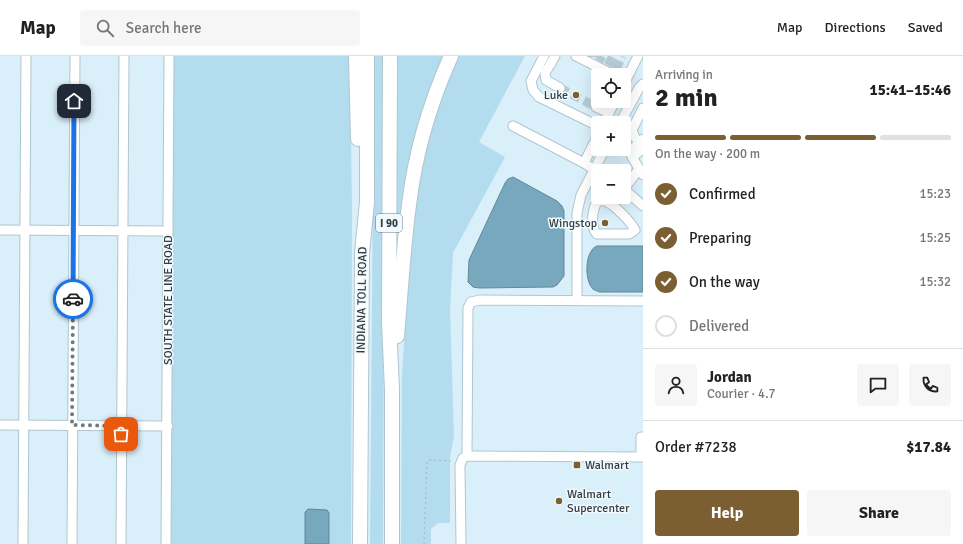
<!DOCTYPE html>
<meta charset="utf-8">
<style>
:root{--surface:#fff;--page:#f6f6f6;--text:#222;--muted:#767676;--line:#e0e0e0;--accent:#7c5e33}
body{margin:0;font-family:Signika,sans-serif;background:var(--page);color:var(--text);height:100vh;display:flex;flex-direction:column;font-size:15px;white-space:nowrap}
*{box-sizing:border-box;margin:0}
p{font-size:13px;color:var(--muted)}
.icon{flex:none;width:22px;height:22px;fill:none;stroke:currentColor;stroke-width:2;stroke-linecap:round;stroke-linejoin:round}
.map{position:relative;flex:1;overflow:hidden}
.drawer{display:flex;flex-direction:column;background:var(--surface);width:320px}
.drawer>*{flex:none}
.tools{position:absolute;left:591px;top:12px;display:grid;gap:8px}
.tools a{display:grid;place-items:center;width:40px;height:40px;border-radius:4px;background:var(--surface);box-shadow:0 4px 16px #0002;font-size:20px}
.pin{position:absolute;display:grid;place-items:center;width:34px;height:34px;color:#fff;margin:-17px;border-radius:8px;box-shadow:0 2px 6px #0006}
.courier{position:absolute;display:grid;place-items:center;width:40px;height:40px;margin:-20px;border:3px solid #1a73e8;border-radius:50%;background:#fff;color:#222;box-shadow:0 1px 5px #0007}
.headline em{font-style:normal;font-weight:700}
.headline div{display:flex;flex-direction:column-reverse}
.headline{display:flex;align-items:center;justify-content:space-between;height:68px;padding:0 12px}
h1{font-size:26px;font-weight:700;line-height:30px}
.bar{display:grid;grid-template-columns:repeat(4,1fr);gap:6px 4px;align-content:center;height:48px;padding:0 12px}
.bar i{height:5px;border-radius:3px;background:var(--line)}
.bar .on{background:var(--accent)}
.bar p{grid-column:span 4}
.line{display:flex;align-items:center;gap:10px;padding:0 12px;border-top:1px solid var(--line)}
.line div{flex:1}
.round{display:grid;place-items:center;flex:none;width:42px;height:42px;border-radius:4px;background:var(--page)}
ol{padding:0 12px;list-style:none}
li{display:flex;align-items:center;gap:12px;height:44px}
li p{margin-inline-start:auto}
li .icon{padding:4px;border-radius:50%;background:var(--accent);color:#fff;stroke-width:4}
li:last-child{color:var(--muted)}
li i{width:22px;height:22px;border:2px solid var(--line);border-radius:50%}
.action{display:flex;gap:8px;margin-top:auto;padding:8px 12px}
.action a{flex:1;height:46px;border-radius:4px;background:var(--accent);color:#fff;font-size:16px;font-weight:700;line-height:46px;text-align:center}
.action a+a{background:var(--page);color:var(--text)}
header{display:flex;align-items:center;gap:24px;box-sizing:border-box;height:56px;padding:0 20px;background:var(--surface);border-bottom:1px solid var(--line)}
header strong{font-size:19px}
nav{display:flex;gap:22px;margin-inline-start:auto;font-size:14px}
.search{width:280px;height:36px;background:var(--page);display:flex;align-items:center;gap:10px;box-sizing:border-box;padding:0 14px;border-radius:4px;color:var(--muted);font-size:15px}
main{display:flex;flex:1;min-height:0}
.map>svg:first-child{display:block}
.green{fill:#b3dcee}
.water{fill:#77a8bd;stroke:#638897}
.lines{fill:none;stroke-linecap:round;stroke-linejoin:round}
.minor-tunnel{stroke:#b8cbd4;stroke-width:9;stroke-dasharray:9 4.5;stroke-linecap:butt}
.minor-casing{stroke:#b0c6cf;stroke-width:11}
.highway-casing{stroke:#b0c6cf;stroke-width:16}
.path{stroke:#a5b7bf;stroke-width:1;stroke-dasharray:2 3;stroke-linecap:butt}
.minor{stroke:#fff;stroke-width:9}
.highway{stroke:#fff;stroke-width:14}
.done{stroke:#6d7b80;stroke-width:4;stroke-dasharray:0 7.2}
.route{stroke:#1a73e8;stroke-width:5}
.poi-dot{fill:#7c5e33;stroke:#f1fafe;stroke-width:1.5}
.labels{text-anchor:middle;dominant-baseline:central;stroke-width:3;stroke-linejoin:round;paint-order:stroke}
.shield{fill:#f1fafe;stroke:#6c7578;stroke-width:1}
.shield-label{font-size:11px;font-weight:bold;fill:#333c3f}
.poi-label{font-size:12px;fill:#333c3f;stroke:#f1fafe;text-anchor:end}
.street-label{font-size:12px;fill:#333c3f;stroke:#f1fafe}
</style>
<header>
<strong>Map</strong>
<div class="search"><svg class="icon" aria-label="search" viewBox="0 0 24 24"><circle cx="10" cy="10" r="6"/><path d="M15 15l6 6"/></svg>Search here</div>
<nav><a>Map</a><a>Directions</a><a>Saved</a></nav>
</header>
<main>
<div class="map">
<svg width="643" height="488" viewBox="0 0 643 488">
<rect width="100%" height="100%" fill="#d9eff9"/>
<g class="green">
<path d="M173,0H350L352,154L351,488H171Z"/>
<path d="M374,0H385L383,488H370Z"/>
<path d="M398,0H444L400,174L396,173Z"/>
<path d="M458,0H525L479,86L505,101L453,197L450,253L454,380L450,401V467H438L431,473V488H401L402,318L412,167L420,117L431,71L444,31Z"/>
</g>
<g class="water">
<path d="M513,121L557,145L562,150L564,155V220L557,229L553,231L479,232L473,231L468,226L469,204L505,127L508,123Z"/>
<path d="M597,190H643V236H599C598,235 593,234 593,233C585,226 585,202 592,194C592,193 596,190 597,190Z"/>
<path d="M308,453L327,454L329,457V488H305V456Z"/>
</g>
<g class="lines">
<g class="minor-tunnel">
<path d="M593,1V0"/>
<path d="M599,5L602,0"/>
<path d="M608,9L613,0"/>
<path d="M616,13L622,0"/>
<path d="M560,32L596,51"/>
</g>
<g class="minor-casing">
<g id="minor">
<path d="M544,0L531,25L533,34L539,41L598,70"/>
<path d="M576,0L614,19"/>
<path d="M550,9L555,0"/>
<path d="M548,12L545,17L546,24L560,32"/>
<path d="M624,28L638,0"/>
<path d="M596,51L609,57"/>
<path d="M604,67L615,45"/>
<path d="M620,67L639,32L643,28"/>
<path d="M513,70L584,107L598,116"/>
<path d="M643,83L632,94V101L643,119"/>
<path d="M639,87L634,80L632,74L643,52"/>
<path d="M632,101L643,93"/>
<path d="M584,107L598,79"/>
<path d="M624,133L643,150"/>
<path d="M624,133L639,113"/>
<path d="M598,145C599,145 604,145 605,145C614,148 631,166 635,174L629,178H597C590,172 592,152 598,145Z"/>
<path d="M0,174L168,175"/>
<path d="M577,244V157L581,139L605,93"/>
<path d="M0,369L168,370"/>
<path d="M467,400L468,252L471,246L480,244L643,245"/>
<path d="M641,400V381H643"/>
<path d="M23,488L26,0"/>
<path d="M72,488L75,0"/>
<path d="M121,488L124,0"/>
<path d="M166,488L169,0"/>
<path d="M461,488L460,409L463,402L467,400L643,401"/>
</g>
</g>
<g class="highway-casing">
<g id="highway">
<path d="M356,0L358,83"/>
<path d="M390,0L389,266L392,334V488"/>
<path d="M397,280C401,236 403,193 409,149C415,98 430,47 451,0"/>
<path d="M360,488L362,197L367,146V0"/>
</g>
</g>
<path class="path" d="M424,488L427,406L429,404L453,405"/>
<use href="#minor" class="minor"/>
<use href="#highway" class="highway"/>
</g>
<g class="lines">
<path class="done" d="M73,243L72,369L121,370V378"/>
<path class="route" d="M73,243L74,45"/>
</g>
<g class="poi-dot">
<circle cx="576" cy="39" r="4"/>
<circle cx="605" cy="167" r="4"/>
<rect x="573" y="405" width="8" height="8" rx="2"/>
<circle cx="559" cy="445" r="4"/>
</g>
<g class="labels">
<rect class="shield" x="376" y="158" width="26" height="18" rx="3"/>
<g class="shield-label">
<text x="389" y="167">I 90</text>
</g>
<g class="poi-label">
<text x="568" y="39">Luke</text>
<text x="597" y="167">Wingstop</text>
<text x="585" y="409" text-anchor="start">Walmart</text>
<text x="567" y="438" text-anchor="start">Walmart<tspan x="567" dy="14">Supercenter</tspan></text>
</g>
<g class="street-label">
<text transform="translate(168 244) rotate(-90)">SOUTH STATE LINE ROAD</text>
<text transform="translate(362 244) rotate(-89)">INDIANA TOLL ROAD</text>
</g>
</g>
</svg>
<div class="tools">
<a><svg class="icon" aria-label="locate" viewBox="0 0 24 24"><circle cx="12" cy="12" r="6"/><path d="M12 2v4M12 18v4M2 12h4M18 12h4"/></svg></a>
<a>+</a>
<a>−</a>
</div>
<div class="pin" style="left:121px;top:378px;background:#ea580c"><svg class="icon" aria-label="bag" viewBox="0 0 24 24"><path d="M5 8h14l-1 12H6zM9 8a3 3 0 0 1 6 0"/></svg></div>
<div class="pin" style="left:74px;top:45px;background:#1f2937"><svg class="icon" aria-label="home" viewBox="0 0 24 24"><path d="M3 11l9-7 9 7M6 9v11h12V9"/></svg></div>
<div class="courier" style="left:73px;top:243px"><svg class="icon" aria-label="car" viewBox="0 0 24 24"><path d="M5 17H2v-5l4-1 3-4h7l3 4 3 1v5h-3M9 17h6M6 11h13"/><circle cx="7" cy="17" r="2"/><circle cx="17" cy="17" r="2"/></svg></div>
</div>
<section class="drawer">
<div class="headline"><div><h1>2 min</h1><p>Arriving in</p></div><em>15:41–15:46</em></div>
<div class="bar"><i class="on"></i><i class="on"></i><i class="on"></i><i></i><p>On the way · 200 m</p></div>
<ol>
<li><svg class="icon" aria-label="check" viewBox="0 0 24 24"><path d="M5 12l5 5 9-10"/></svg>Confirmed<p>15:23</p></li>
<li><svg class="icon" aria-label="check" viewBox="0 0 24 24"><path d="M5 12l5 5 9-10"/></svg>Preparing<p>15:25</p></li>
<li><svg class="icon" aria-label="check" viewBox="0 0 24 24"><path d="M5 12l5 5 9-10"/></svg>On the way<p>15:32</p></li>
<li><i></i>Delivered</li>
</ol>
<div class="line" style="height:72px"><a class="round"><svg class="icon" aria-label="person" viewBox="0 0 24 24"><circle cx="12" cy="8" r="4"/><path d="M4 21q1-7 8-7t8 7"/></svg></a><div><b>Jordan</b><p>Courier · 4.7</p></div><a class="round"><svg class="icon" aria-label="chat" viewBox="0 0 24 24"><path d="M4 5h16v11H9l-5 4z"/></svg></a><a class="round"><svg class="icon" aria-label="phone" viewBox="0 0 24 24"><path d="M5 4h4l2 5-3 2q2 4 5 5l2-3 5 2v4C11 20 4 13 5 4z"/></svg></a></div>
<div class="line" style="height:52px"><div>Order #7238</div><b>$17.84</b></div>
<div class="action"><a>Help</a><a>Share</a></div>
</section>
</main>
